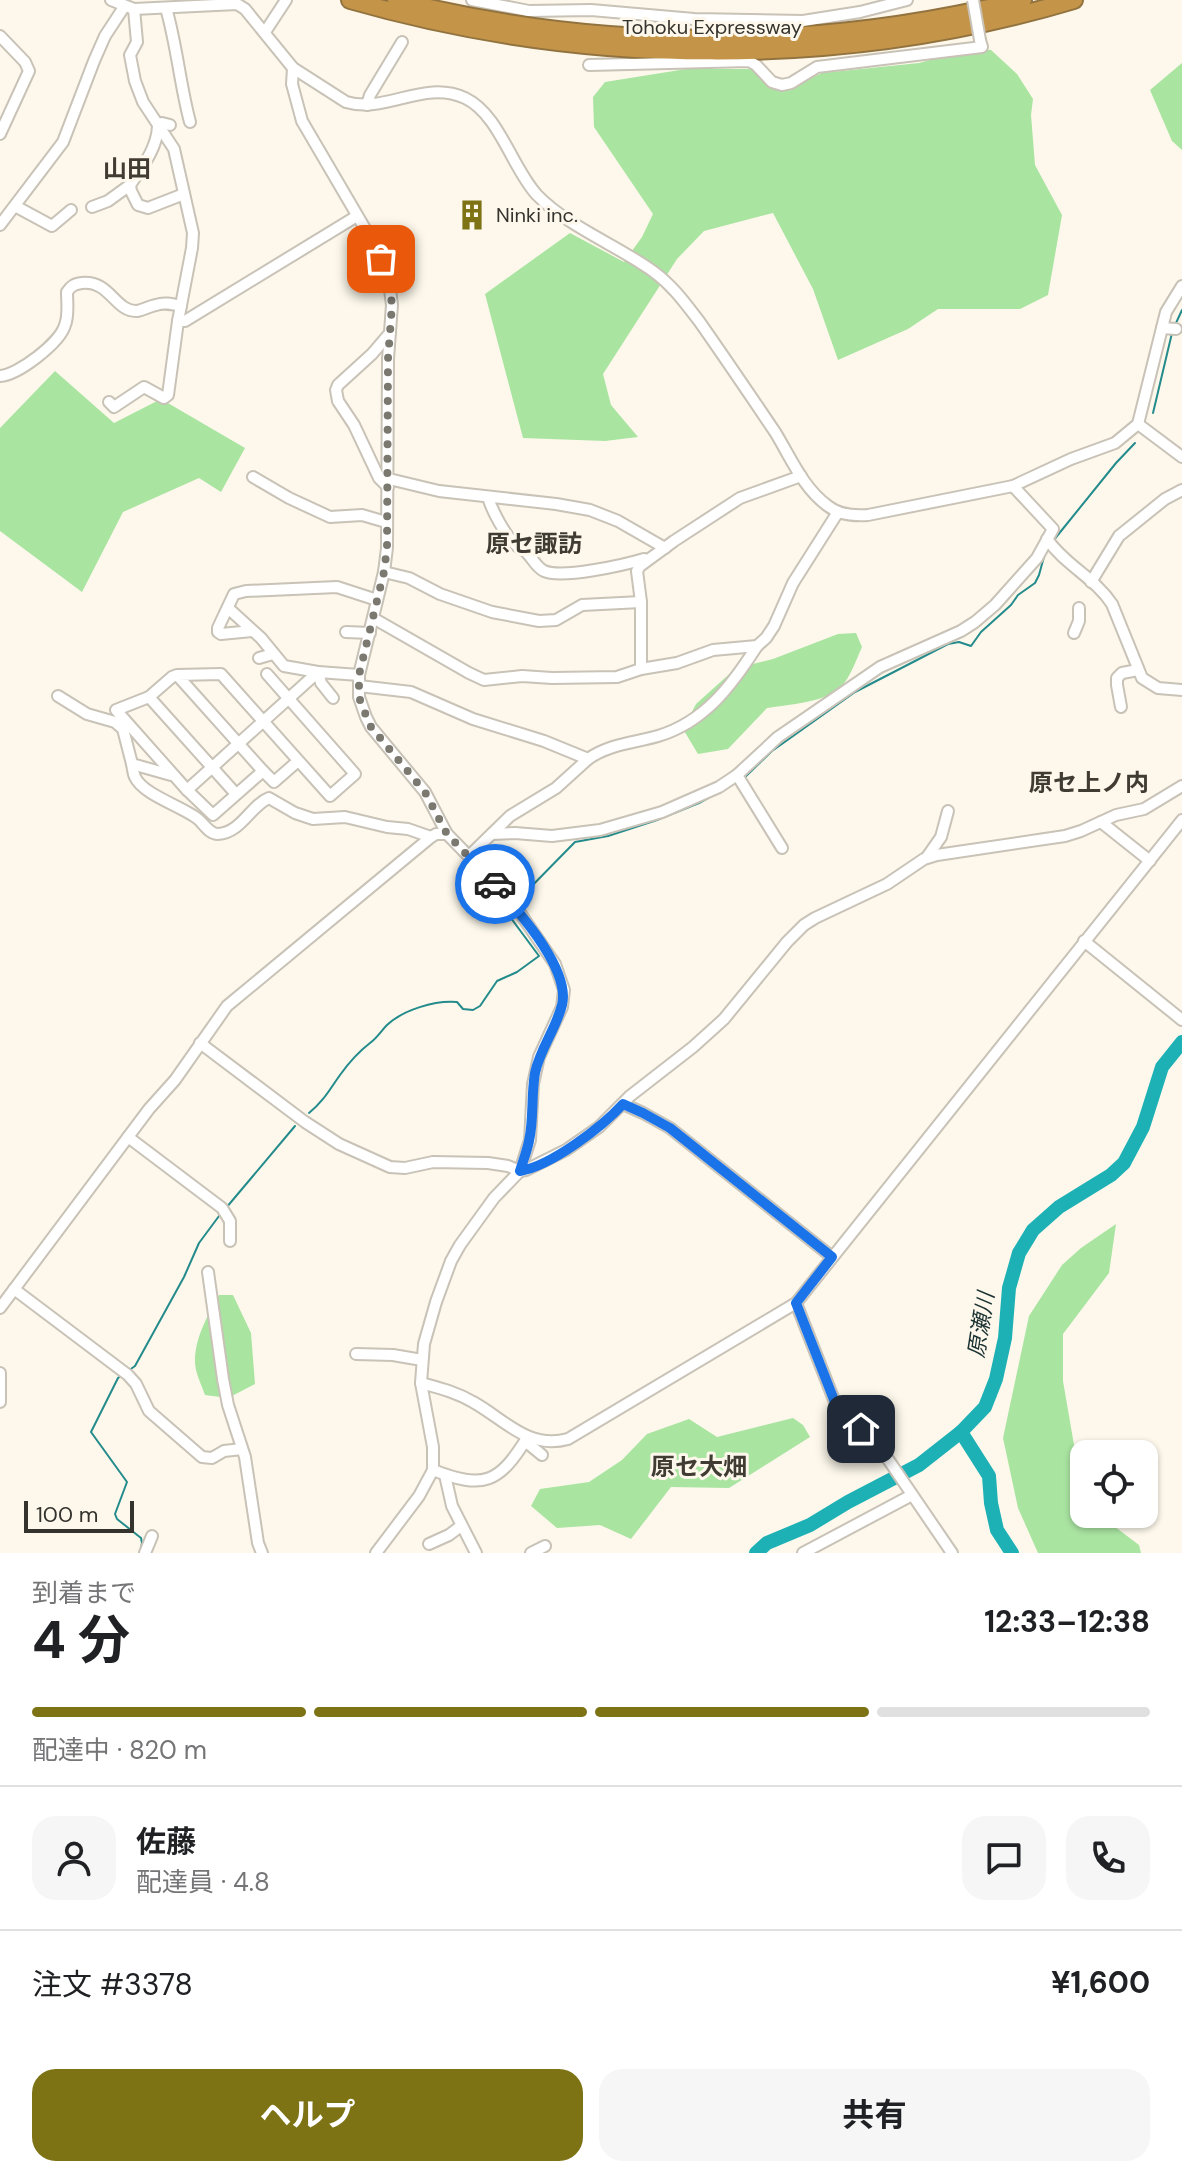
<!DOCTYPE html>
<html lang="ja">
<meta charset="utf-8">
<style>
:root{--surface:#fff;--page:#f6f6f6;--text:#202124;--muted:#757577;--line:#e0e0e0;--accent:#7d7315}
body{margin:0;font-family:"DM Sans","Noto Sans JP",sans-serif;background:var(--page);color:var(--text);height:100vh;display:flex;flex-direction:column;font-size:30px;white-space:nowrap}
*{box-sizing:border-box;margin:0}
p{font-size:26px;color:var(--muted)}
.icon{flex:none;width:44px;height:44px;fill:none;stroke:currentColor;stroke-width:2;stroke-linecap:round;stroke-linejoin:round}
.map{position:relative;height:1553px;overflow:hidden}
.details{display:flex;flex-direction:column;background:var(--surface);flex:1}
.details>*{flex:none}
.buttons{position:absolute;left:1070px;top:1440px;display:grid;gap:16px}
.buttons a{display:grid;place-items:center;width:88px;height:88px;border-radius:16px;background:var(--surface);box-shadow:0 2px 6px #0004;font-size:40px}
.scale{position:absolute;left:24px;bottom:20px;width:110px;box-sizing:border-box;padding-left:8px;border:4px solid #35332e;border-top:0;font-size:22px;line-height:28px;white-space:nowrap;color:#35332e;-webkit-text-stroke:6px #fdf8eb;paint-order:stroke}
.pin{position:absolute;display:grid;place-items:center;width:68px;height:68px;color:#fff;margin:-34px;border-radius:16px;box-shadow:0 4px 12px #0006}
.courier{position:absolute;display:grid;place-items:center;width:80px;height:80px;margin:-40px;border:6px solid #1a73e8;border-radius:50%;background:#fff;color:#222;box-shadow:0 2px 10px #0007}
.overview em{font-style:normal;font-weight:700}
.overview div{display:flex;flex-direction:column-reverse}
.overview{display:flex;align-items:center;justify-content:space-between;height:136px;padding:0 32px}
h1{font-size:52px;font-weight:700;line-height:60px}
.bar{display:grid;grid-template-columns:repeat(4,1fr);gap:12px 8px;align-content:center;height:96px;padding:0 32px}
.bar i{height:10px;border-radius:6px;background:var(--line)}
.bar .on{background:var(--accent)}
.bar p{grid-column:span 4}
.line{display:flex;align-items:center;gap:20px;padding:0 32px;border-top:2px solid var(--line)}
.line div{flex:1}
.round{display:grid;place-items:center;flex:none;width:84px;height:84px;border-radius:24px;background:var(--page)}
.action{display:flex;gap:16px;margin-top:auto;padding:16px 32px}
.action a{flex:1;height:92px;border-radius:24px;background:var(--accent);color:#fff;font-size:32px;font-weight:700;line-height:92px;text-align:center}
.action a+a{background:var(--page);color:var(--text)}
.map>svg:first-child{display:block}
.green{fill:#a9e4a1}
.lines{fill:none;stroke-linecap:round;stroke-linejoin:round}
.stream{stroke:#248b8c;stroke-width:2}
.river{stroke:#1db1b5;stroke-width:14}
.minor-casing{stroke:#c8c2b7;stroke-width:14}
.highway-casing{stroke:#92733f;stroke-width:20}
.minor{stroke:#fff;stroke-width:10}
.highway{stroke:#c49548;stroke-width:16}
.minor-bridge-casing{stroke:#c8c2b7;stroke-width:14;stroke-linecap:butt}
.minor-bridge{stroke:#fff;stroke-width:10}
.done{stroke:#7b7870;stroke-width:8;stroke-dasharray:0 14.4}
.route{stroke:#1a73e8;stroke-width:10}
.labels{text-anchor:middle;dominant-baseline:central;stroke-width:6;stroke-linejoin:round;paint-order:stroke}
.street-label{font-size:20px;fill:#35332e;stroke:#fdf8eb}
.poi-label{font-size:20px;fill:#35332e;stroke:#fdf8eb;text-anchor:start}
.water-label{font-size:22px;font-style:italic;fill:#1a3132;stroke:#fdf8eb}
.quarter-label{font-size:24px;font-weight:bold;fill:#413c33;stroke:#fdf8eb}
</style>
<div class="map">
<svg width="1182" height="1553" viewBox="0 0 1182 1553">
<rect width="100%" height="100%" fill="#fdf8eb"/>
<g class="green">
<path d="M971,49L991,50L1017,74L1033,99L1031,115L1035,165L1062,215L1048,295L1020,309H938L908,329L838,360L813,289L773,213L704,231L677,259L603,374L611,405L638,437L605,441L523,438L485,294L570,233L624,262L642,237L653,214L594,127L593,97L605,82L686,69H750L785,90L822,73L919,63Z"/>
<path d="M1182,63V150L1172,141L1150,90Z"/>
<path d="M55,371L114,423L161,399L245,448L221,492L199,478L123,512L82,592L0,531V428Z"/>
<path d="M856,633L862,647C856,660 851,676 841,687C827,702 787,705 767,708L728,749L698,754L683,729L696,704L736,668L773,659L838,634Z"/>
<path d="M1116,1224L1109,1273L1063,1334V1381L1084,1503V1514H1098L1139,1545L1141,1553H1038L1018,1508L1003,1438L1029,1316L1062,1265L1081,1248Z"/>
<path d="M219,1295H233L251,1333L255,1384L228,1398L205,1395C202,1387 198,1378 196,1370C191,1344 207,1317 219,1295Z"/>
<path d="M793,1418L803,1425L810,1437L729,1488L671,1487L631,1539L600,1525L557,1528L531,1506L540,1489L589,1482L622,1460L647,1434L689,1419L717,1437Z"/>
</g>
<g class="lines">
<g class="stream">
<path d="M1176,323L1182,310"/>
<path d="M1153,413L1172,333"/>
<path d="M1053,541L1116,463L1135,443"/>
<path d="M743,779L772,751L855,692L948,644L959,642L971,646L981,632L1011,605L1018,595L1035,583L1039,575L1045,553"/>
<path d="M522,896L575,842L608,836L657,820L699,803L737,782"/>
<path d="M309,1113C323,1102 330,1089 340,1075C350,1061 357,1053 370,1043C377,1038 381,1031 387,1025C403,1010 435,1000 457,1002L463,1009L473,1010L480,1006L497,981L517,972L539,956L505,910L508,907"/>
<path d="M226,1208L295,1126"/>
<path d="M128,1371L135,1366L184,1277L199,1243L222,1212"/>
<path d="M123,1374L118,1378L91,1432L127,1482L115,1514L117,1519L141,1538L142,1543L140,1553"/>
</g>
<g class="river">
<path d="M961,1432L989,1476L991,1503L997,1530L1012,1553"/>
<path d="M756,1553L767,1543L810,1525L848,1502L919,1465L961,1432L985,1407L996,1379L1005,1338L1009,1288L1019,1253L1033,1230L1059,1207L1111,1175L1124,1163L1143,1127L1162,1067L1182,1042"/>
</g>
<g class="minor-casing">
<g id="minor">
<path d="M111,0L134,9L237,4L245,9L293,68L346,102C386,114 424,79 465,98C499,114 512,168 537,195C568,227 619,246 654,272C673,286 685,303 699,321C725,358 750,395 775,432C791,458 803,488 828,506C839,515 854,516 868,515L1013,486L1071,459L1115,443L1138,424L1182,457"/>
<path d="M472,0L529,11L591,10L694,19L803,21L860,12L907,0"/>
<path d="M166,8C177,46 180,85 190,122"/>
<path d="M265,32L286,0"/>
<path d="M589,65L749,61L756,65L772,82L782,85L791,83L817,67L982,47L980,40"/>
<path d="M293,68L292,84L302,121L374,244L388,274L392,305L388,359L387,548L384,572L359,675V697L366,717L371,727L425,792L447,834L494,882L520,913L555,964L564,990L562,1007L539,1057L533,1084L530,1140L520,1171L494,1198L460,1245L451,1261L436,1302L424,1344L421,1383L433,1447V1470L419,1496L376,1553"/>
<path d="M367,105L370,95L402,42"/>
<path d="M170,125L162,123L158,126C157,149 142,167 130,185L131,191L138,205L148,208L184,194"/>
<path d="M0,134L29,71L25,62L0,36"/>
<path d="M15,206L52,226L71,210"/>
<path d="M92,207L108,201L130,185"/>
<path d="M0,225L63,142L94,61L105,36L124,7"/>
<path d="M178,321H185L357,216"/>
<path d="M1162,328L1176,329"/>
<path d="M0,376C18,375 60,343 65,325C69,315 67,303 67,292C71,286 74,284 82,283C110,280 115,312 137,311C143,310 150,306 156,305C164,302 172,304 181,306"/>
<path d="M109,402L114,407L144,387L164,398L168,395L178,321L192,248L193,233L174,149L143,102L135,81L130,55L137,42L134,9"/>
<path d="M1138,424L1166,312L1182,286"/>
<path d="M253,477L289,498L330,517L362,515L386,522"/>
<path d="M389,479L439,491L556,504L590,510L618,521L665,548"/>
<path d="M388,487L379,478L354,425L338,401L336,390L338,385L372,354L390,333"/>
<path d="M488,497C492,511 506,537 517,546C524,552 520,546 527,553C533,559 536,567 544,571C562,579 624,565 644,559L647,560"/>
<path d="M1047,539C1065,565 1095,578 1112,604L1142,678L1158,688L1182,690"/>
<path d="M384,572L409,578L440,594L492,612L539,621L556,620L582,605L641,602"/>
<path d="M1091,582L1119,536L1165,499L1182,490"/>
<path d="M228,608L261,638L284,666L318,672L321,683L333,698"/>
<path d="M373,618L469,673L484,680L522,676L552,678L617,677L641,669L677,663L713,650L757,646L766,638L774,626L793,583L838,512"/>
<path d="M252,631L221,634L218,632V628L234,594L246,591L337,587L377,600"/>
<path d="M346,632L370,633"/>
<path d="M1074,633L1079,621V608"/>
<path d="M259,658L273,654"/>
<path d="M641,669V602L637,571L640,566L674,541L740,498L801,476"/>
<path d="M177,675L263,771L213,815L187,790L116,710L149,697L172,677L177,675L221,674L330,796L355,774L267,674"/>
<path d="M359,686L411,692L473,719L544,741L588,759L556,788L510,816L469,856"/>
<path d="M58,696L87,714L115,722L123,729L132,764L171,775"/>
<path d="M149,697L236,794"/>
<path d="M1121,707L1117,685V678L1122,673L1138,670"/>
<path d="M588,759C609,744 634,743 658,736C705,722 732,685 757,646"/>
<path d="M132,764C133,768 133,773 135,777C143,795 184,807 198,819C204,824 209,834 218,834C241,833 251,805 269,798L295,813L313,819L345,817L387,827L408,829L431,837"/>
<path d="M263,771L274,782L298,761"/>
<path d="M737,775L782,848"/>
<path d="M187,790L318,672L359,675"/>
<path d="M1101,822L1150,861"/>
<path d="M492,834L515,833L552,836L600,830L662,812L719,787L737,775L778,737L880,667L961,631L975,622L995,605L1037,558L1053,529L1013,486"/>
<path d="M927,857L941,837L948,811"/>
<path d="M1084,941L1182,1020"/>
<path d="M200,1043L305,1122L339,1144L390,1167L405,1168L433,1162L488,1163L508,1166L520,1171L526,1170L566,1150L599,1127L630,1096L693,1047L724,1019L787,942L804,925L815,918L887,884L924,859L937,855L1065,836L1081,831L1116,815L1144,809L1182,786"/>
<path d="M623,1104L643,1113L670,1128L832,1257"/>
<path d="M128,1137L222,1208L230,1221V1241"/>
<path d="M208,1272L223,1379L228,1405L245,1457L258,1543L262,1553"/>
<path d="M14,1289L128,1375L136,1384L149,1411L202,1457L212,1458L224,1451L242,1449"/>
<path d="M796,1303L836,1405C847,1422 866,1431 879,1446L952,1553"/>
<path d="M0,1308L149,1109L175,1080L227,1006L431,837L436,834H447"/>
<path d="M356,1354L393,1355L422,1360"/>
<path d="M0,1373V1402"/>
<path d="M421,1383C439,1388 456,1392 473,1402C504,1419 528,1450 568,1439L796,1303L1182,820"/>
<path d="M525,1441L542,1455"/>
<path d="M433,1470C484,1490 499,1483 527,1438"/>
<path d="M445,1475L452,1506L476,1553"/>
<path d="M429,1544L449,1535L461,1526"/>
<path d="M145,1553L152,1536"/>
<path d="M531,1553L545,1546"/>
<path d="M803,1553L912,1495"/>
</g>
</g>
<g class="highway-casing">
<g id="highway">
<path d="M350,0C584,67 840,70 1074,0"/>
<path d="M396,0C600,52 819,51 1023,0"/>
</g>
</g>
<use href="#minor" class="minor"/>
<use href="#highway" class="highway"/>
<g class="minor-bridge-casing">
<path id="minor-bridge" d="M973,0L980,40"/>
</g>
<use href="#minor-bridge" class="minor-bridge"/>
</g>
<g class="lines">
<path class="done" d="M381,259L388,274L392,305L388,359L387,548L384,572L359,675V697L362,706L371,727L425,792L447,834L495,884"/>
<path class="route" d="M495,884C517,910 571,969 562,1005C556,1029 540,1049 535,1073C531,1096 534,1119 529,1141C527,1151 523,1161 520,1171C551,1166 602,1127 623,1104L643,1113L670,1128L832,1257L796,1303L836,1405L846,1419L861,1429"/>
</g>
<defs>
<g id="building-bare" transform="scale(2.4)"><path d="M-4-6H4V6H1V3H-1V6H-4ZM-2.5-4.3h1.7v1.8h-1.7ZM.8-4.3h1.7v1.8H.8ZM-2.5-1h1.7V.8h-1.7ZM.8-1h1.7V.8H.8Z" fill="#7d7315" stroke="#fdf8eb" stroke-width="2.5" paint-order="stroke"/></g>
</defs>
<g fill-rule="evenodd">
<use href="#building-bare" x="472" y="215"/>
</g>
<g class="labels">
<g class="street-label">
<text x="712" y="27">Tohoku Expressway</text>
</g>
<g class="poi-label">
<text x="496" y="215">Ninki inc.</text>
</g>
<g class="water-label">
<text transform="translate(981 1325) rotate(-81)">原瀬川</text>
</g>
<g class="quarter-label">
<text x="127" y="168">山田</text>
<text x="534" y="543">原セ諏訪</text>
<text x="1089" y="782">原セ上ノ内</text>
<text x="699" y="1466">原セ大畑</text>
</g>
</g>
</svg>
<div class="buttons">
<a><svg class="icon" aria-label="locate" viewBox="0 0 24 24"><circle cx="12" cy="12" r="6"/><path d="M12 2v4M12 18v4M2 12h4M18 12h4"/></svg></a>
</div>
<div class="scale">100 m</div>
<div class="pin" style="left:381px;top:259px;background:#ea580c"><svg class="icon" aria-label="bag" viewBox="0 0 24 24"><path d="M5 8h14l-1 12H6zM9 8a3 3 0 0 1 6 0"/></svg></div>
<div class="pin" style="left:861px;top:1429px;background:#1f2937"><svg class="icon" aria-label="home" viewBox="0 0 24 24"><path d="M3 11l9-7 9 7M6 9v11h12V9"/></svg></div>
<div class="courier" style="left:495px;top:884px"><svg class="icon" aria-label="car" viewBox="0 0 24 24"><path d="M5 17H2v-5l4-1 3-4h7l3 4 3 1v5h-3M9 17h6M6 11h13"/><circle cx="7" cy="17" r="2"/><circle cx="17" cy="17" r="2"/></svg></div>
</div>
<section class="details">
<div class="overview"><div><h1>4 分</h1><p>到着まで</p></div><em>12:33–12:38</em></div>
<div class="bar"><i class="on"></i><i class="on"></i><i class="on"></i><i></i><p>配達中 · 820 m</p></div>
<div class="line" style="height:144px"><a class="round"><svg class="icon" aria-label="person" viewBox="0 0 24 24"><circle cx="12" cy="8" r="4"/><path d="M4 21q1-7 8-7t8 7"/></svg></a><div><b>佐藤</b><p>配達員 · 4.8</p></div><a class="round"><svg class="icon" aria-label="chat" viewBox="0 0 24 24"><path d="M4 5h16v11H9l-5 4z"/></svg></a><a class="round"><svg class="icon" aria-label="phone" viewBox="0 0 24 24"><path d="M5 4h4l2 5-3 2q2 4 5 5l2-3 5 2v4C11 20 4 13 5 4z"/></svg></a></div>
<div class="line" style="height:104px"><div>注文 #3378</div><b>¥1,600</b></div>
<div class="action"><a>ヘルプ</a><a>共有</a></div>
</section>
